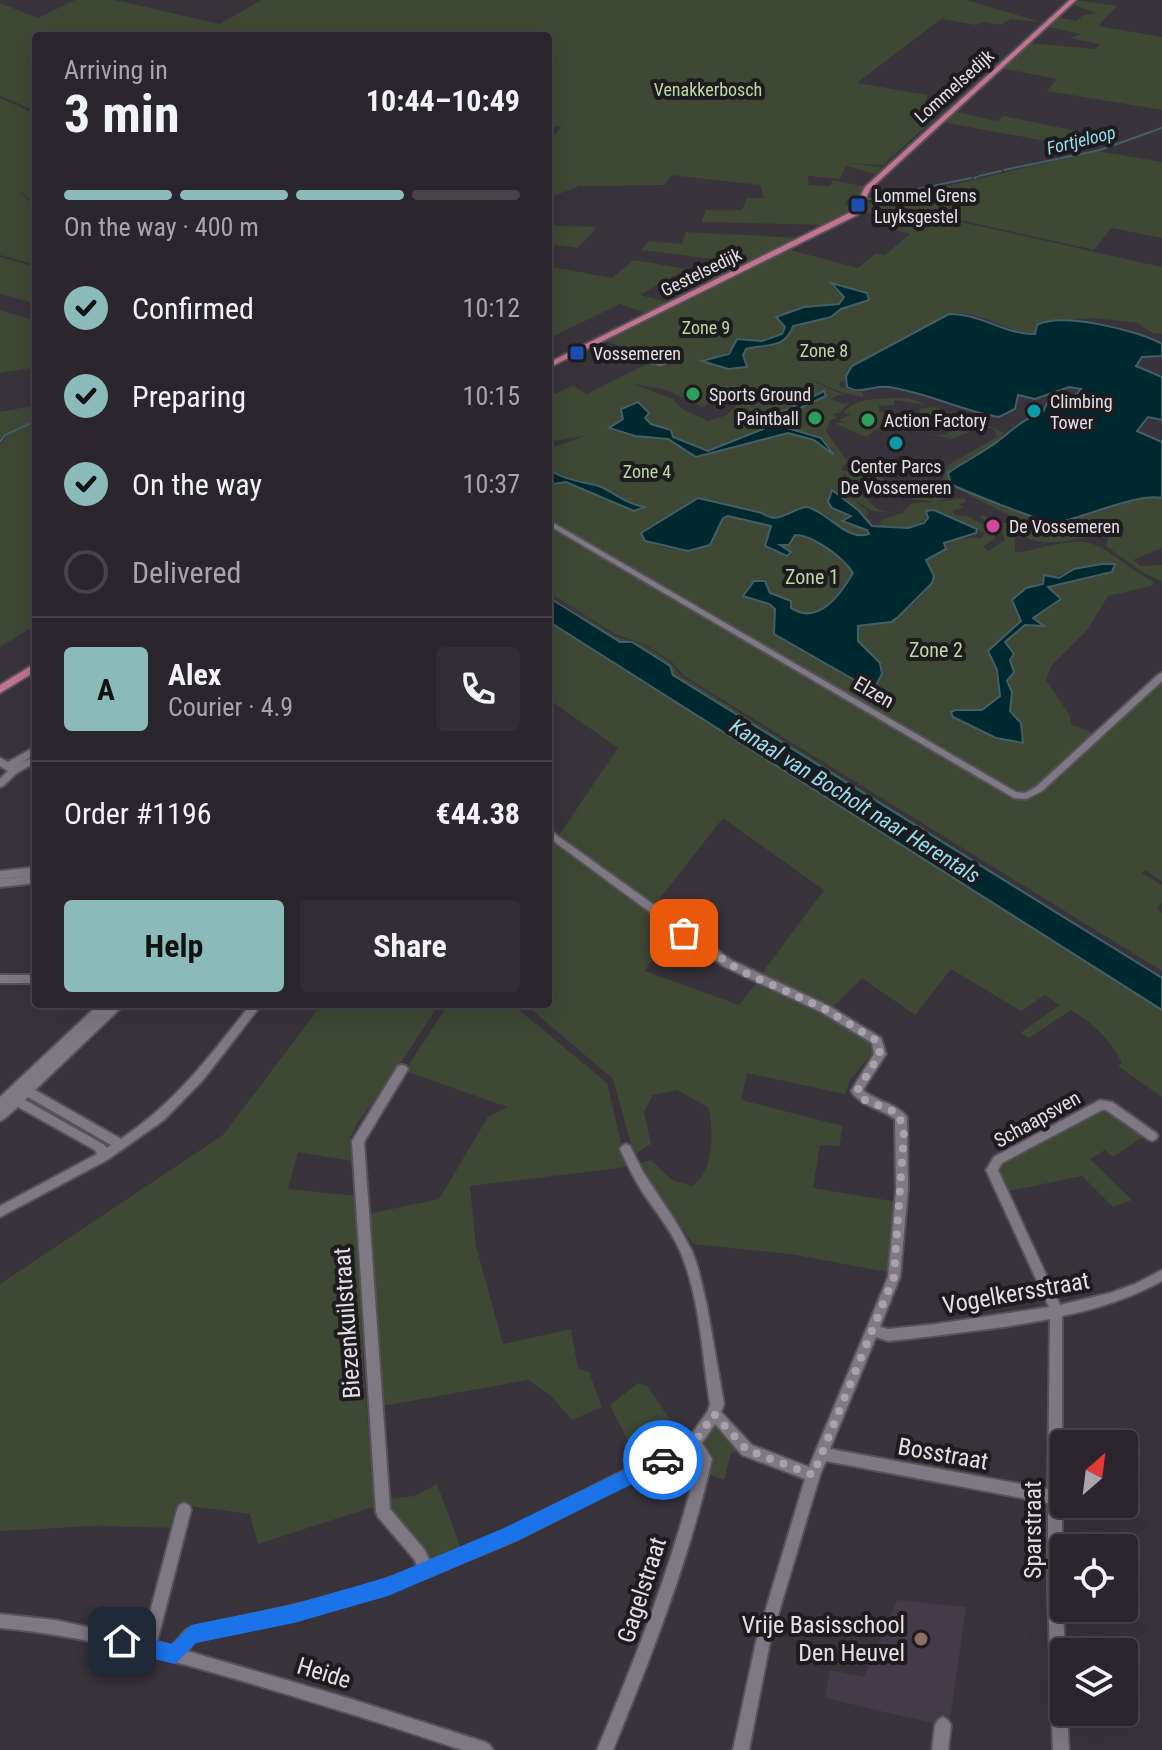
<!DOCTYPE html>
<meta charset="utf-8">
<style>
:root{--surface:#2b262d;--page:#332e35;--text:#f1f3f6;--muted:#a6a5aa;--line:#474349;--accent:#8bbbb9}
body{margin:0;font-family:"Roboto Condensed",sans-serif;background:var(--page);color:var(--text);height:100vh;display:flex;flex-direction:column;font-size:30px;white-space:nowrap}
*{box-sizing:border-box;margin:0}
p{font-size:26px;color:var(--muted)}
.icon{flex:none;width:44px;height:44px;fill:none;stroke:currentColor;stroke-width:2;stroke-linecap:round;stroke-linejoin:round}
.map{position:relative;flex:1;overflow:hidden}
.side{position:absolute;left:32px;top:32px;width:520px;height:976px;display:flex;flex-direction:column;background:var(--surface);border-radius:8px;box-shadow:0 8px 32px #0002,0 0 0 2px var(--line)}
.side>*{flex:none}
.needle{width:52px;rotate:28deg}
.controls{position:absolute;left:1050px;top:1430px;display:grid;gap:16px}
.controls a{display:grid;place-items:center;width:88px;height:88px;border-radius:8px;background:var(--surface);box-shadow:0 8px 32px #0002,0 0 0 2px var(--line);font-size:40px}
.pin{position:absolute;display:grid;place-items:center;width:68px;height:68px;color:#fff;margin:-34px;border-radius:16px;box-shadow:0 4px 12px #0006}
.courier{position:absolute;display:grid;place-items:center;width:80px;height:80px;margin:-40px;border:6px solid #1a73e8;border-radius:50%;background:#fff;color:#222;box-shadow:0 2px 10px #0007}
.headline em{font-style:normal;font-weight:700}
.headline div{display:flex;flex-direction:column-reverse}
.headline{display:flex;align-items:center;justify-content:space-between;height:136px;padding:0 32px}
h1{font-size:52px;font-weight:700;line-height:60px}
.bar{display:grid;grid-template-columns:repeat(4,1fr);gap:12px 8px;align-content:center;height:96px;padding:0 32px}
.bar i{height:10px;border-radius:6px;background:var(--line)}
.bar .on{background:var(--accent)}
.bar p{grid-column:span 4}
.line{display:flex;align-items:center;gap:20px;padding:0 32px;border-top:2px solid var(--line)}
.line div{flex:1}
.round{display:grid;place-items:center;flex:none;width:84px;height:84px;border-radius:8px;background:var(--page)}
ol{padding:0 32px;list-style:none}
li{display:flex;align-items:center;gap:24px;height:88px}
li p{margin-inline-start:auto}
li .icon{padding:8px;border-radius:50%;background:var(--accent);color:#111;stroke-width:4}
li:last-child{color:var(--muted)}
li i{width:44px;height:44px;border:4px solid var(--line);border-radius:50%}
.primary-button{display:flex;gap:16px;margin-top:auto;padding:16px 32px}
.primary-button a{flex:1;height:92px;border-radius:8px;background:var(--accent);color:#111;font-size:32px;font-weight:700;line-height:92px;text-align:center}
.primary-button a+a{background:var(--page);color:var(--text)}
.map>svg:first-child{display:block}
.built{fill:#443b49}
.green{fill:#3e4835;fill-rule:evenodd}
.water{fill:#00282f;stroke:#445f66;stroke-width:2}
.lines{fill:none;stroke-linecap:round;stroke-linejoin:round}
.stream{stroke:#445f66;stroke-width:2}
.minor-casing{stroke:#575259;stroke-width:4}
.major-casing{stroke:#575259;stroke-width:4}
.minor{fill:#7f7983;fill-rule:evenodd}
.major{fill:#c37590;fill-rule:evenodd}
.route{fill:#1a73e8}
.done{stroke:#a8a3aa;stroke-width:8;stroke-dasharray:0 14.4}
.transit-dot{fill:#1a4fb4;stroke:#1f1c20;stroke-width:3}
.leisure-dot{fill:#2e9e5b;stroke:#1f1c20;stroke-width:3}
.culture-dot{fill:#0f9aa8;stroke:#1f1c20;stroke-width:3}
.hotel-dot{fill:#d1479c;stroke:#1f1c20;stroke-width:3}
.education-dot{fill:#8d6e63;stroke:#1f1c20;stroke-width:3}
.labels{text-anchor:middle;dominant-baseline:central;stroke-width:8;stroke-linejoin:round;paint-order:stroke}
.far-street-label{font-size:18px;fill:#e3dfe5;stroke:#1f1c20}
.far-park-label{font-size:18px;fill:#bed8a5;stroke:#1f1c20}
.far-water-label{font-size:18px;font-style:italic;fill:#95ddec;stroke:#1f1c20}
.far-poi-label{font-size:18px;fill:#e3dfe5;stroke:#1f1c20;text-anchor:start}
.park-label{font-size:20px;fill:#bed8a5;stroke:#1f1c20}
.street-label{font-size:20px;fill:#e3dfe5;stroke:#1f1c20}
.water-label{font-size:22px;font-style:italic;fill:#95ddec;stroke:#1f1c20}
.near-street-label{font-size:24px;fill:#e3dfe5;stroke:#1f1c20}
.near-poi-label{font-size:24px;fill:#e3dfe5;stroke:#1f1c20;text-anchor:end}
</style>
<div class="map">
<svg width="1162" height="1750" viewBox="0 0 1162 1750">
<rect width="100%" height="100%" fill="#39333c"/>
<path class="built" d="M897,1600L966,1607L949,1727L825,1698L830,1670L864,1677Z"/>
<g class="green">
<path d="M75,0H115L220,24L261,0H966L1041,22L1011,19L1001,25L984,22L976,25L942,19L950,12L857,83L928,95L925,102L951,104L883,165L848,163L881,167L877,175L846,166L840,179L808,176L809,185L830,186L833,180L866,187L860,199L846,200L845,205L858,206L856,210L828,225L701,222L706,210H742L747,198H764L760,185L671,175L665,185L580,186L548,198V145L561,127L548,125V36H36V61L28,59L36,63V111L0,96V3L38,18Z"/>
<path d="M1075,0L1117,6L1098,26L1162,37V110L1047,91L1057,79L1000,68L1029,43L1095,49L1099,44L1070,38L1081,34L1048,27L1058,17L1077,21L1083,15L1096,13L1071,4Z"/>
<path d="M0,98L36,114V204L14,187L36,207V265L0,255Z"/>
<path d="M954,111L996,121L1004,116L1076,131L1062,144L942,122Z"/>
<path d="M1097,151L1162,162V238L1111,228L1094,250L866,199L938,188Z"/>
<path d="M867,201L1162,267V334L1152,333L1138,323L1093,318L1042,322L1035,334L1024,335C1006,327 979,314 960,313C944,312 869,357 850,368L846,380L839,383L840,387L863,393V397L843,393L799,375L846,396L838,395L831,399L844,404L850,402L839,413L833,414L837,417L830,421L826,431L847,461L841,470L857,473L871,469L884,479L914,485L926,479L934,486L924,489H941L955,495L937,502L964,498L966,502L959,504L964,508L953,510L954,515L967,516L992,529L995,538L983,547L989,551L1005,540L1000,527L980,518L982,515L1015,527V553C1038,550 1061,540 1084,542C1103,543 1133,572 1154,582L1152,586L1108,596L1088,629L1051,666L1046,680L1069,714L1071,724L1095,734L1026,794H1018L548,520V480L553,484L566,482L634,511L644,507C624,503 613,491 597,486C581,481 562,479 549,468L554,447L585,436L548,442V392L554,394L573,386L587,394L651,362L652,360L607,341L790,250L858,268L875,254L885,255L910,234L876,225L884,216L864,212ZM835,284L862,291L869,300L841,309L831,317L793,326L771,347L746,349L742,355L747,366L729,369L702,361C720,358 727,357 737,339L762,341L782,334L785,327L776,317L804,307L839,304L844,297L831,286ZM634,384L667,390L702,407L720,398L733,405L743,398L727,415L708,421L682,409L673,399ZM825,391L826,396L787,414L781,425L818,437L833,450V455L815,440L788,433L695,457L668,439L612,431L623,419L621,409L634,402L648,412L645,418L651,424L671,430L673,437L708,451L773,425L778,414ZM844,474L847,476L844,490L847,494L871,511L894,513L878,510L853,486L872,481L900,493L921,488L911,492L916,498H907L934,502L912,503L902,513L881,520L879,527C903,529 919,530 934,510L985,533L982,538C959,536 942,543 926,560L934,576L932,583L916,602L891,622L858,626C855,641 864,651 876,658L865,686L775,634V609L762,602L767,589L795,612L813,615L831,602L853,573C844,559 813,533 795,535L779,545L788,549L787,555L773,552L765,546L771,526L728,515L723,518L705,547C684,551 656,553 641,533L698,499L762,513L769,518L824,513C839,524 850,540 869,534L868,530L843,521L851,517L832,508L837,493L869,523L872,521L866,517L869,512L841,490ZM1101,564H1114L1113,570L1048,587L1051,604L1032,618L1042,624L1025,625L1005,642L1014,654C1009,663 1008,700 1010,711C1011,718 1019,728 1023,735L1016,740L996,738L953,717L951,712L982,710L1000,696L997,670L988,651L1021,621L1012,602C1026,583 1077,568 1101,564Z"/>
<path d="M548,225L597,227L578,248L548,244Z"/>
<path d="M686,232L801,238L709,284L694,278L728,261L641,250L649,241L682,244Z"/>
<path d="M0,257L36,267V304L0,294Z"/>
<path d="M634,260L687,269L640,295L671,303L648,314L620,304L548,339V266L612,278Z"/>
<path d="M0,310L36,321V367L0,373Z"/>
<path d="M908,398L927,405L894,400V405L879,406V411L895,416L866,437L834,423H845L839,420L851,414L843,413C856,396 881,399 908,398Z"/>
<path d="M36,405V420L0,440V412Z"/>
<path d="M935,407L981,427L952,439L928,434L945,435L954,430L946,425L930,426L916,417L920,415L919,409Z"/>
<path d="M36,421V625L0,647V445L7,436Z"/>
<path d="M990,426L1004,433C992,450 965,460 948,473L949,482L981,497L1054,523L1139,498H1162V548L1133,560L1141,566L1162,565V581L1142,572L1106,546L1108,535L1125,530L1122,527C1094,535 1048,552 1022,535L1014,518L944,482V486L941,482L948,465L997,437L994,429L986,427Z"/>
<path d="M548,524L1014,798H1031L1038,794L1162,680V881L1145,870L1142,873L1162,885V903L1156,908L1162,913V971L684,676L672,662L646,645L615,634L548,592Z"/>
<path d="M548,594L615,636L641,644L669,661L681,676L1162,978L673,675L670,665L632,642H620Z"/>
<path d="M548,621L1162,1010V1097L1118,1066L1122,1063C1109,1038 1095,1025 1071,1010L1029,1038L1020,1033L1060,1005L1045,995L1021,1011L951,969L915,1015L862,978L833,1007L760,976L824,890L723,818L653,907L559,835L618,748L548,699Z"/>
<path d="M556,842L670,929L645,971L739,1005L756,983L839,1023L873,1046L874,1051L851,1079L845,1094L747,1073L741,1100L843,1126L839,1146L820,1145L813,1188L898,1202L892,1267L887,1272L790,1254L693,1244L638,1164L651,1160L672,1180L692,1186C714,1172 714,1130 708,1107L677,1090L653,1095L644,1112L651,1144L634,1155L613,1079L525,1004H548V854Z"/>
<path d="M322,1004H439L389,1081L358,1122L350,1138L351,1161L298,1152L288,1189L357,1196L364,1381L376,1506L258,1544L250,1514L190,1506H181L175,1528L96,1526L0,1531V1284L223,1135Z"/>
<path d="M448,1004H512L607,1083L627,1167L470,1186L476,1246L503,1344L571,1329L578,1369L589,1372L602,1407L572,1420L550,1395L528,1380L383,1406L368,1214L439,1199L488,1117L507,1107L405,1071Z"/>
<path d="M1101,1109L1121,1118L1143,1137L1113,1157L1105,1150L1090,1159L1132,1200L1113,1207L1082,1176L1005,1192L999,1177L1000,1164Z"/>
<path d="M638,1383L647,1386L686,1442L640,1465L610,1405Z"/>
<path d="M712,1421L740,1450L731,1453L724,1480L706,1473L710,1456L701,1441Z"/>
<path d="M437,1484L462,1551L435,1562L428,1559L389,1516L386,1499L414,1496Z"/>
</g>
<g class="water">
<path d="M831,283L867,293L869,300L841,309L831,317L793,326C785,349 767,344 746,349L743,355L747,367L728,369L702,361L729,354L737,339L762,341L782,334L785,327L776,317L804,307L839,304L844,297Z"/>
<path d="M949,314C979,313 1006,335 1035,334L1037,325C1061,312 1138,330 1162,344V356L1142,357L1136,366L1162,377V420L1148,417L1137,431L1162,442V498C1137,493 1083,518 1055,523C1047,524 962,490 951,484L948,473C962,463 977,456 991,446C1009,434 1021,419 1043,412L1048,401L1077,394L1081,389L1069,387L1035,399L1018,395L1015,409L999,417C961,411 927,392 888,387C872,385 861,395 847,387L846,376L852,366Z"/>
<path d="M824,391L826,396L787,414L781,426L821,438L834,455L814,440L788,433L696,457L668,439L635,436L609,428L623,419L621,409L638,402L649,413L645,418L651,424L671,430L673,437L708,451L773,425L778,414Z"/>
<path d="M548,465C551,470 551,471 557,474C569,481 585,482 599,486C614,492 625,504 645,507L634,511L566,482L553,484L548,480Z"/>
<path d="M832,490L858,510L872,526L908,528L924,523L928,518L926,511L934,510L977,529L976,533L944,543L946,549L926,560L934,576L932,583L898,617L891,622L858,626V641L880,663L882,674L875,687L865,686L774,634L775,609L769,604L743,596L754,581H765L770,593L791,601V608C818,626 840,595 853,573C844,558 813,535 795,535L789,545H780L791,552L787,556L765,546L771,526L728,516L723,518L710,545L688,551L645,541L641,533L698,498L762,513C780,526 791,508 807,507C829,512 846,542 869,534L867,530L842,521L851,516L832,508L828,502Z"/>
<path d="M1101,564H1115L1112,572L1048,587L1061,599L1033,618L1044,626L1025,625L1005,642L1014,654L1010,660L1014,672L1007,681L1012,692L1010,711L1021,723L1023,743L996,738L953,717L951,712L955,710H982L1000,696L997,670L988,651L1021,621L1012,600L1026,588L1043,584L1044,575L1059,578L1074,569Z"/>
<path d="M548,597L620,642H632L670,666L673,675L1162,978V1010L548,621Z"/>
</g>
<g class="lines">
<g class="stream">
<path d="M1004,170L1100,150L1162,128"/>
<path d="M979,176L1001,171"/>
<path d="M974,178L977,177"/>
<path d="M869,199L971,178"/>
<path d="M0,442L5,435L36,421"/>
</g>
<g class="minor-casing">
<g id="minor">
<path d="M652,359L663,362L664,363L661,365L650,362L649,361Z"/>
<path d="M548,520L1016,792L1025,793L1036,787L1159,674L1162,673V681L1042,791L1026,799L1014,798L548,525Z"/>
<path d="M36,746V753L20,764L36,755V762L17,773L3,786L0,787V779L8,771L0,766V758L8,762Z"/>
<path d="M548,829L731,960L829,1006L881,1038L886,1054L863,1090C877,1102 896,1103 907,1117L908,1189L900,1277L880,1327L888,1329L936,1324L1049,1307L986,1170L994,1157L1100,1100L1112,1102L1156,1133L1158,1136L1156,1139L1152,1141L1148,1139L1106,1110H1102L1002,1163L998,1170L1060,1305L1110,1293L1135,1284L1162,1270V1281C1131,1298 1097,1309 1062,1316V1593L1065,1652L1064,1712H1067L1069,1750H1053L1048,1593V1503L826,1461L820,1475L770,1642L749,1750H733L756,1642L805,1479L742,1455L715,1424L702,1443L712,1459C689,1560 652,1655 613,1750H597C637,1655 674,1561 698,1460L692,1451L516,1540L388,1593L294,1620L195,1641L187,1651L351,1699L485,1742L490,1745L493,1750H462C388,1725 314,1702 239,1680C160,1657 82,1635 0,1628V1614L55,1620L143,1639L177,1510L179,1505L184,1503L189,1505L191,1510L157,1642L172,1646L186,1630L191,1628C268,1611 345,1597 418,1567L414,1559L378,1517L376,1512L352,1141L398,1066L402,1065L406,1066L408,1069L364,1142L390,1509L424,1549L430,1561L506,1530L689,1438L708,1411L710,1404C702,1355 700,1297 680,1251C671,1230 656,1212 643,1193C634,1179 627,1164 620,1149L622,1146L626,1144L630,1146L643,1172L676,1222L692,1251L698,1268L707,1306L724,1404L721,1412L752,1445L809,1467L888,1277L896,1189L895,1119C880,1108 862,1107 851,1091L874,1054L872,1043L821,1012L723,966L548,837ZM1050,1319L1048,1489L830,1449L876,1337L888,1341L909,1339L1004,1327Z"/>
<path d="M36,867V875L0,879V871Z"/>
<path d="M36,875V883L0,887V879Z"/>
<rect x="0" y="975" width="36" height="8"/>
<path d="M99,1004H111L105,1011L113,1004H125L35,1090L121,1139C177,1101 209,1057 251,1004H262L203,1080L164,1120L107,1160L0,1217V1206L97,1154L95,1150L18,1107L4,1119L0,1121V1097ZM28,1097L111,1145L107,1148L103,1144L25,1100Z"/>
<path d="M943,1717L948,1720L951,1725L948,1750H932L935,1725L938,1720Z"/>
</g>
</g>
<g class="major-casing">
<g id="major">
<path d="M1070,0H1076L870,189L859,214L548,368V363L853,211L865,187Z"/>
<path d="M36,663V671L0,693V685Z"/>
</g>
</g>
<use href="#minor" class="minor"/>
<use href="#major" class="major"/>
</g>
<path class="route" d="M663,1451L669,1454V1466L517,1541L388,1596L294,1623L196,1643L175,1664L122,1651L112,1641L122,1632L172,1644L191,1625L294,1604L388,1577L504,1528Z"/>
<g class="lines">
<path class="done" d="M663,1460L694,1443L714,1414L747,1450L813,1475L894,1277L904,1131L898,1113L865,1100L857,1091L880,1054L877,1041L825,1009L739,970L684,933"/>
</g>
<g class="transit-dot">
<rect x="850" y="197" width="16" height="16" rx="4"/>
<rect x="569" y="345" width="16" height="16" rx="4"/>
</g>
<g class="leisure-dot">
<circle cx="693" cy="394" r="8"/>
<circle cx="815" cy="418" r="8"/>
<circle cx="868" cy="420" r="8"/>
</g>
<g class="culture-dot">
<circle cx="1034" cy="411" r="8"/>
<circle cx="896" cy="443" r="8"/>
</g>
<circle class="hotel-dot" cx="993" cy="526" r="8"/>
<circle class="education-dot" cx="921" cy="1639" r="8"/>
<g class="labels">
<g class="far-street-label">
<text transform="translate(954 86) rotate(-42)">Lommelsedijk</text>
<text transform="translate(701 272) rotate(-26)">Gestelsedijk</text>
</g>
<g class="far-park-label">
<text x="708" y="89">Venakkerbosch</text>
<text x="706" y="327">Zone 9</text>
<text x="824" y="350">Zone 8</text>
<text x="647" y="471">Zone 4</text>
</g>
<g class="far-water-label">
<text transform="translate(1081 140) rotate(-14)">Fortjeloop</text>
</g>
<g class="far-poi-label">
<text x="874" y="195">Lommel Grens<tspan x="874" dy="21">Luyksgestel</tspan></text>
<text x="593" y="353">Vossemeren</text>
<text x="709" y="394">Sports Ground</text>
<text x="1050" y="401">Climbing<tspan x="1050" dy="21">Tower</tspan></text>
<text x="799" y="418" text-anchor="end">Paintball</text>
<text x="884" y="420">Action Factory</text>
<text x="896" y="466" text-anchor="middle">Center Parcs<tspan x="896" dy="21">De Vossemeren</tspan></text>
<text x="1009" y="526">De Vossemeren</text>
</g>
<g class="park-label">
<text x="812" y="577">Zone 1</text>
<text x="936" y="650">Zone 2</text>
</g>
<g class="street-label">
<text transform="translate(874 692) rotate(30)">Elzen</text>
<text transform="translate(1037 1119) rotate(-29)">Schaapsven</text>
</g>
<g class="water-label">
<text transform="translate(855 801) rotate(32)">Kanaal van Bocholt naar Herentals</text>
</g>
<g class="near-street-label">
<text transform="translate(1016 1293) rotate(-10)">Vogelkersstraat</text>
<text transform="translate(347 1323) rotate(-94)">Biezenkuilstraat</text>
<text transform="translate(943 1454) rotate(10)">Bosstraat</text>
<text transform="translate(1033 1530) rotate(-90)">Sparstraat</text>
<text transform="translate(642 1590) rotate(-72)">Gagelstraat</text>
<text transform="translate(324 1673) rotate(17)">Heide</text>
</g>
<g class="near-poi-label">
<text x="905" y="1625">Vrije Basisschool<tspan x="905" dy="28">Den Heuvel</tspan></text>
</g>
</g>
</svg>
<div class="controls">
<a><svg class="needle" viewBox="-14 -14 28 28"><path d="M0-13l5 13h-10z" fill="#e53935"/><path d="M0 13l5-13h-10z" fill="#a6a5aa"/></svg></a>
<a><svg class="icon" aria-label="locate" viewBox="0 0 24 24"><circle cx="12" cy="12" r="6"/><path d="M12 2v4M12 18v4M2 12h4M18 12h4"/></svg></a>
<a><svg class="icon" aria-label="layers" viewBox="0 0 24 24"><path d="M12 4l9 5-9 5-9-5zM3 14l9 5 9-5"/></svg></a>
</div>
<div class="pin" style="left:684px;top:933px;background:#ea580c"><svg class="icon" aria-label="bag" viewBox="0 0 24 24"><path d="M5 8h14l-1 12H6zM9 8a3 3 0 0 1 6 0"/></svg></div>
<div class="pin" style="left:122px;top:1641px;background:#1f2937"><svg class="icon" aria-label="home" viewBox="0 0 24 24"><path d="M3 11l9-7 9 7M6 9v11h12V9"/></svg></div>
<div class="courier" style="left:663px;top:1460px"><svg class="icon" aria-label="car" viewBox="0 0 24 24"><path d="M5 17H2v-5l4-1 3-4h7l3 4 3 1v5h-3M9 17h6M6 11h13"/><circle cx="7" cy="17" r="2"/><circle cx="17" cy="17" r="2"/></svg></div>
<section class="side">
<div class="headline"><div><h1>3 min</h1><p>Arriving in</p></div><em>10:44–10:49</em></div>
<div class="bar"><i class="on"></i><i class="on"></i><i class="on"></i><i></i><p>On the way · 400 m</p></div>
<ol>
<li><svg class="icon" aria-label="check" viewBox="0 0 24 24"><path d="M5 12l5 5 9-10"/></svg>Confirmed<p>10:12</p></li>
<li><svg class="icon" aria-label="check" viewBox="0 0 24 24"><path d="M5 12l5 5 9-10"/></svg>Preparing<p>10:15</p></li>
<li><svg class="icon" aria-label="check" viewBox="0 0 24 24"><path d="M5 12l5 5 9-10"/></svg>On the way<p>10:37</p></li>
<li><i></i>Delivered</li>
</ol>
<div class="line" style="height:144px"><b class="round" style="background:var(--accent);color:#111">A</b><div><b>Alex</b><p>Courier · 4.9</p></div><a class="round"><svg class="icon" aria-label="phone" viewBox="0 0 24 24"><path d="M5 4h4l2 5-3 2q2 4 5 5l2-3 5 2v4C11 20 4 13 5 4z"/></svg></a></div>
<div class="line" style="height:104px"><div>Order #1196</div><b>€44.38</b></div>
<div class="primary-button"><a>Help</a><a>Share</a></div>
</section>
</div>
